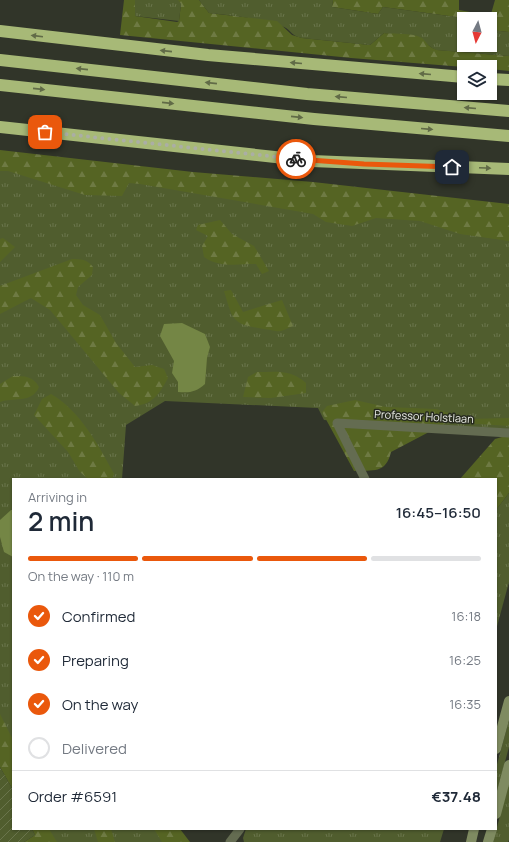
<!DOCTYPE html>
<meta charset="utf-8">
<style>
:root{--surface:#fff;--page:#f6f6f7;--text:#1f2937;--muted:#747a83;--line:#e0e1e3;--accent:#ea580c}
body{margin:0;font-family:Manrope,sans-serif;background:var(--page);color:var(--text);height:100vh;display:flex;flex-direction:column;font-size:15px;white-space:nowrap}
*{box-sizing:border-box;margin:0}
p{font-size:13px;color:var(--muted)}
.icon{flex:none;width:22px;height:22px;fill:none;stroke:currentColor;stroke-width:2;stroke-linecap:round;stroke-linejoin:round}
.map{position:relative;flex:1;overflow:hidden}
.drawer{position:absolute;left:12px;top:478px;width:485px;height:352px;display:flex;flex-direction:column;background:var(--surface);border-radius:0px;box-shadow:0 1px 3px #0004}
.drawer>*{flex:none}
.needle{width:26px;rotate:186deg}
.fabs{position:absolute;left:457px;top:12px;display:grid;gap:8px}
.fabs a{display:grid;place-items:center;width:40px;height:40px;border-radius:0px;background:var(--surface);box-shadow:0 1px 3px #0004;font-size:20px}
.pin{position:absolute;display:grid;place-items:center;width:34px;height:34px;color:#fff;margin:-17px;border-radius:8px;box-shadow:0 2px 6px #0006}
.courier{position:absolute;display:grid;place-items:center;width:40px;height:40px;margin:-20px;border:3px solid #ea580c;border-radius:50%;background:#fff;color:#222;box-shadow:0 1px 5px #0007}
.overview em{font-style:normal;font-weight:600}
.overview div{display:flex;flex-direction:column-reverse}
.overview{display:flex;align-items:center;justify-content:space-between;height:68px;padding:0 16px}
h1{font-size:26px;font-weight:600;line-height:30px}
.bar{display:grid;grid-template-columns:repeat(4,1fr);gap:6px 4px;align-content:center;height:48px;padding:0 16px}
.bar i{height:5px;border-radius:3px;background:var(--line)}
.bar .current{background:var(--accent)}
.bar p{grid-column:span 4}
.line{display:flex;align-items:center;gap:10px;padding:0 16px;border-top:1px solid var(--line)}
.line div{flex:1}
ol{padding:0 16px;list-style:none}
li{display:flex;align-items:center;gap:12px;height:44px}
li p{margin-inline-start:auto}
li .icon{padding:4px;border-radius:50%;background:var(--accent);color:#fff;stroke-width:4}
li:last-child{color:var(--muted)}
li i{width:22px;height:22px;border:2px solid var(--line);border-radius:50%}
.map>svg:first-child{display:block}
.grass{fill:url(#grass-tufts)}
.forest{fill:url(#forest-firs)}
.garden{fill:url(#garden-furrows)}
.water{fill:#748645}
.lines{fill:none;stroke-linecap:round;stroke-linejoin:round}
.street{stroke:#646c51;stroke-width:9}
.secondary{stroke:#7f8b61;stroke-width:10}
.highway{stroke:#a7b977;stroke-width:12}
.oneway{fill:#616b47}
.done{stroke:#abaea5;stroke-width:4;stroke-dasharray:0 7.2}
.route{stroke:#ea580c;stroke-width:5}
.labels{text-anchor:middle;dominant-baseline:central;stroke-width:3;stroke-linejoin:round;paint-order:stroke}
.street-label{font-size:11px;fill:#edefe8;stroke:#272b1f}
</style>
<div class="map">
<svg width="509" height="842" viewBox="0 0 509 842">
<defs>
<pattern id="grass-tufts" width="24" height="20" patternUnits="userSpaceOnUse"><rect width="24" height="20" fill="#505d2e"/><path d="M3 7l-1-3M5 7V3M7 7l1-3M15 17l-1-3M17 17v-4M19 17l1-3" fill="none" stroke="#6a754c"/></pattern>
<pattern id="forest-firs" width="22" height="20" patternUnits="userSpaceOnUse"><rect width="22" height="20" fill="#556423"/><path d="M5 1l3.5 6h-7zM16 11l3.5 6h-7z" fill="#6e7a43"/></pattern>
<pattern id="garden-furrows" width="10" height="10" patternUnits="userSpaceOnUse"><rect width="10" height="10" fill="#505d2e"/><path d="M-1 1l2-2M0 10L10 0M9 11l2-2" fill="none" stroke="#6a754c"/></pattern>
</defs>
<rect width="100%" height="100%" fill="#313529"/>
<g class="grass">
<path d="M135,0H179L181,4L179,21L135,16Z"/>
<path d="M199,0H333L332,7L378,14L383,7L471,19H464V45H490V30L509,32V56L436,50L432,48L420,38L384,33L370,45L302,38C291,36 290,29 284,27C259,18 235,16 209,13Z"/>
<path d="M0,155L509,210V429L324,420L318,408L165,401L126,425L122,479H13V781L0,757Z"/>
<path d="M509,493V582L496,630V510Z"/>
<path d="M509,720V747L496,795V768Z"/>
<path d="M509,782V840L508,842H493Z"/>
<path d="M37,829H157L164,842H45Z"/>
<path d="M246,829H444L440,842H244L243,838Z"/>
</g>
<g class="forest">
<path d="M124,0H135V16L177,22L179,21L181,4L178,0H199L209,13L277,21L292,35L302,38L370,45L384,33C393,34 415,33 422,38C427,43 430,48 437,50L509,56V71L490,69V67H464L351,58L120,35Z"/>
<path d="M333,0H459V10L481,14H491L495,0H509V32L490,30V19H471L383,7L378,14L332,7Z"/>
<path d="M0,150L193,172L313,182L509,204V241L460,234L420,221L376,218L352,226L326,222L313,214L140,184L129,183L122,196L85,195L8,171H0Z"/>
<path d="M220,220L232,234L254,246L269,271L262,274L256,264C237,264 220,268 204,257L202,246L208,236L196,230L198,225Z"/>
<path d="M3,238L15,247L0,262V239Z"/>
<path d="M72,259C81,259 87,259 93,267L92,275L78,287L76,295L83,305L100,315L116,343L135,367L152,365L164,369L168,378C160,393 153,404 135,406L119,393L50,310L31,298L0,314V286Z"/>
<path d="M231,290L243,312L282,300L293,326C275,334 281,331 264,329C232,324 233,321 224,291Z"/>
<path d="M257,372C276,372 291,369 306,383V393L271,398L243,397L248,377Z"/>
<path d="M13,376C25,376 33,376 39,387C32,404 13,397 0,402V384Z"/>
<path d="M51,394C80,411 98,444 114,474L112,479H88L80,472L68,452L34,415L42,399Z"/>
<path d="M355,400L386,407L436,409L468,419L509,418V426L448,422L391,452C386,474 373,470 354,471L322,412L327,406Z"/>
<path d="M509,435V493L496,510V479H460L495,439Z"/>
<path d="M0,714L13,740V790L0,767Z"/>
<path d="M32,829H49L57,842H24L35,835Z"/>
<path d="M94,829H111L115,842H98Z"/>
<path d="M154,829H180L190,842H162Z"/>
</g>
<path class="garden" d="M0,767L13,790V829H32L35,835L24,842H0Z"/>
<g class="water">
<path d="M182,323L205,334L210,347L207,358L205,384C196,392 190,393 178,392V382L172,373L174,361L160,336L164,324Z"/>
<path d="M11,510H13V557L4,552L0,537V520Z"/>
</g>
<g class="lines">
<g class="street">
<path d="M365,479L337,423L509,433"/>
<path d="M230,842L240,829"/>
</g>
<g class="secondary">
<path d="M496,749L509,701"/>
<path d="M496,814L509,765"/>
<path d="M471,842L474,829"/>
<path d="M488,842L492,829"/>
</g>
<g class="highway">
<path d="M0,31L208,55L464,77"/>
<path d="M0,60L307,94L509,111"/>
<path d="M490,79L509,80"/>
<path d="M0,85L314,119L509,136"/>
<path d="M0,127L312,161L509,169"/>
</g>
</g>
<defs><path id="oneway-solid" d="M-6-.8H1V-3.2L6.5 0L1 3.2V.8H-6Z"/></defs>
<g class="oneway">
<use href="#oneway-solid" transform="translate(37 36) rotate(-173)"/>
<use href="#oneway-solid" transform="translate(166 51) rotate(-174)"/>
<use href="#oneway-solid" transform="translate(296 63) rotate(-175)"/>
<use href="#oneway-solid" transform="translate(82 69) rotate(-174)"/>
<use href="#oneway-solid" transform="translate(425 74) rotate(-175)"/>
<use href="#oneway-solid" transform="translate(211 83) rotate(-174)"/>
<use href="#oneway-solid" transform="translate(39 89) rotate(6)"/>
<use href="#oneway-solid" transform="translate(341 97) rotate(-175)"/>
<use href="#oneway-solid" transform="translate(168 103) rotate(6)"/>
<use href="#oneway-solid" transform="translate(470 108) rotate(-175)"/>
<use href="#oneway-solid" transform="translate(297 117) rotate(6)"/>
<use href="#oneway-solid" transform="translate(427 129) rotate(5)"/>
<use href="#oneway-solid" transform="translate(485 168) rotate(3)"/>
</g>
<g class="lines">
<path class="done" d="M45,132L296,159"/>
<path class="route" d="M296,159L364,164L452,167"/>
</g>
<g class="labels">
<g class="street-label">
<text transform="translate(424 416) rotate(3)">Professor Holstlaan</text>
</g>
</g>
</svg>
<div class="fabs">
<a><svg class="needle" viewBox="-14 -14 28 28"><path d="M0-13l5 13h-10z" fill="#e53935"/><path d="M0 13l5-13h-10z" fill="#747a83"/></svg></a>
<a><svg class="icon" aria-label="layers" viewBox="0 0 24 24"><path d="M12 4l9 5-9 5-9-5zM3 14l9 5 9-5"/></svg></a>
</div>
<div class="pin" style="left:45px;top:132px;background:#ea580c"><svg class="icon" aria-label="bag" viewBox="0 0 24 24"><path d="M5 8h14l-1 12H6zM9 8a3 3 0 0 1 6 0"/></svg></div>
<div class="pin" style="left:452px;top:167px;background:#1f2937"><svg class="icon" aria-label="home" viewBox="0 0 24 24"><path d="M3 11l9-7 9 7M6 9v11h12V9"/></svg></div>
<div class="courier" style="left:296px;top:159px"><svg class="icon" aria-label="bike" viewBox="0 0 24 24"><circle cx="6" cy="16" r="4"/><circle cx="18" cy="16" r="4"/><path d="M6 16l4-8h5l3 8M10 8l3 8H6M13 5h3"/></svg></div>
<section class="drawer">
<div class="overview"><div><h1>2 min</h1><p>Arriving in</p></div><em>16:45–16:50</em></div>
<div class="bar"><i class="current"></i><i class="current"></i><i class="current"></i><i></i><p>On the way · 110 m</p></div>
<ol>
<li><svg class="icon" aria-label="check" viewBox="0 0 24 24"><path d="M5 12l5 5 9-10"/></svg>Confirmed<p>16:18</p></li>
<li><svg class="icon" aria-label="check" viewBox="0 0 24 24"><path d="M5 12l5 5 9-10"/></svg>Preparing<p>16:25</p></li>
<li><svg class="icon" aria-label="check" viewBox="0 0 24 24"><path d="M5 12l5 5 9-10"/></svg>On the way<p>16:35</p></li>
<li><i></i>Delivered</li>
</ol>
<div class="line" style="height:52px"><div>Order #6591</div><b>€37.48</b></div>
</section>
</div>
